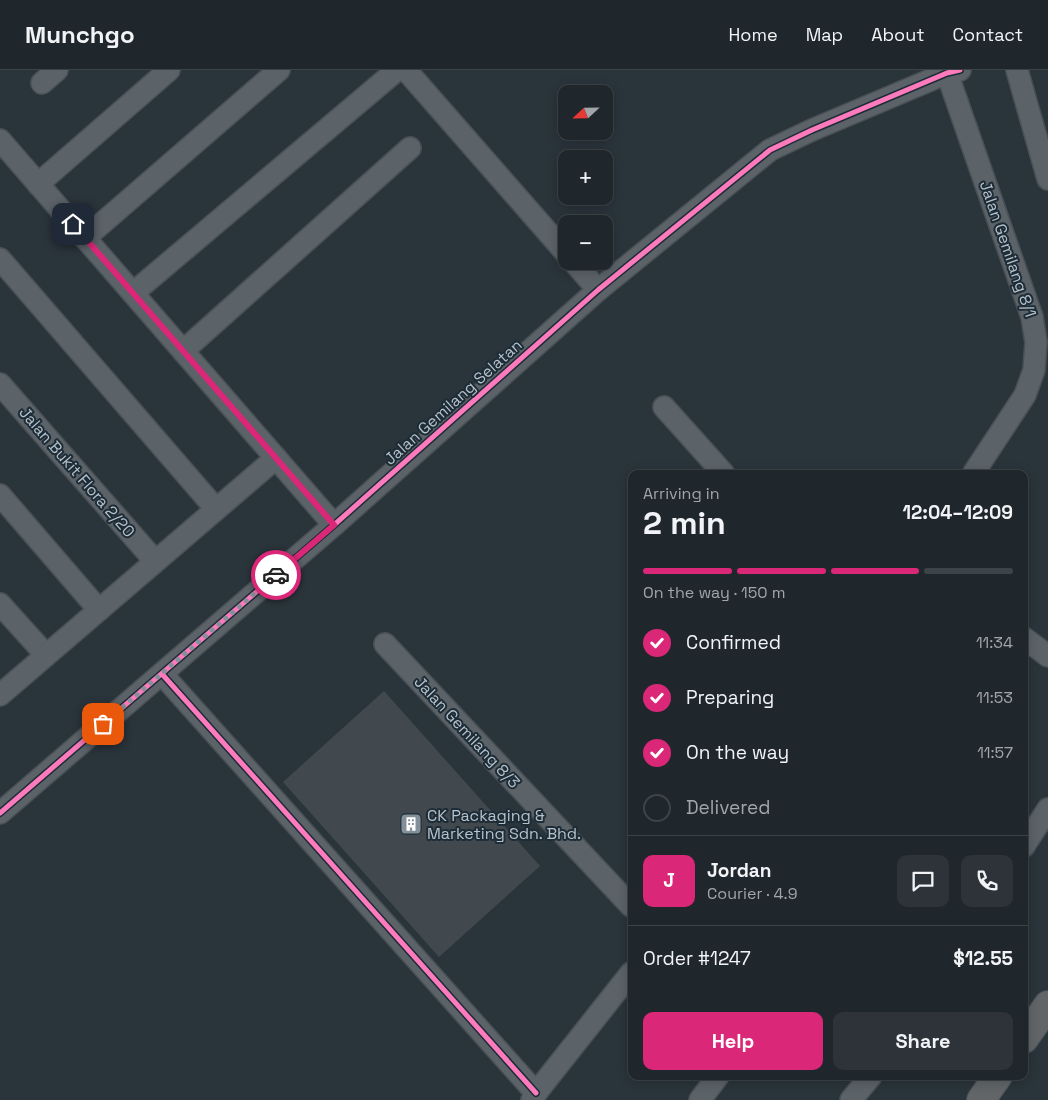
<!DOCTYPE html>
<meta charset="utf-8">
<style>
:root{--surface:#20272c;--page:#2d3338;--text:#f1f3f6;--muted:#a2a5a9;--line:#3d4448;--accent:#db2777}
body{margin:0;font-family:"Space Grotesk",sans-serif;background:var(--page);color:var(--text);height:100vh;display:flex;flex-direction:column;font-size:19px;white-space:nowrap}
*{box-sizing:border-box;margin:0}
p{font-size:16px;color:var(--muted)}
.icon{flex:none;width:28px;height:28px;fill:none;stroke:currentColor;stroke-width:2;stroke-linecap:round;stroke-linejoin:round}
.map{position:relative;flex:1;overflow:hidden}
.side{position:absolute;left:628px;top:400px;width:400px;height:610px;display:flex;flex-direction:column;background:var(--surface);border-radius:10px;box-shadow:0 2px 12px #0003,0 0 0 1px var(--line)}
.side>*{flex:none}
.needle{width:32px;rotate:248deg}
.buttons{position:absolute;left:558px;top:15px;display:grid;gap:10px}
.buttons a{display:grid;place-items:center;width:55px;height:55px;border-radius:10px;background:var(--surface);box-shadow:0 2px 12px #0003,0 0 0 1px var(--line);font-size:25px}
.pin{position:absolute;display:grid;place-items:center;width:42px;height:42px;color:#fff;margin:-21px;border-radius:10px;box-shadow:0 2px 8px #0006}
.courier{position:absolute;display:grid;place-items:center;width:50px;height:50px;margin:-25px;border:4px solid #db2777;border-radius:50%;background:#fff;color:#222;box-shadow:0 1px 6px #0007}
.head em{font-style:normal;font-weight:600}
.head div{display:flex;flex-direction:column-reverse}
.head{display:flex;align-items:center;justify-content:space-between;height:85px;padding:0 15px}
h1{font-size:32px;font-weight:600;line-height:38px}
.bar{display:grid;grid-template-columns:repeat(4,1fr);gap:8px 5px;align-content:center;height:60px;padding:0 15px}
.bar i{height:6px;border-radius:4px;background:var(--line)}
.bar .selected{background:var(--accent)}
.bar p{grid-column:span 4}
.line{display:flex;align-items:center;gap:12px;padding:0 15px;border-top:1px solid var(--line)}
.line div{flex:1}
.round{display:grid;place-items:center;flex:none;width:52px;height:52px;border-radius:10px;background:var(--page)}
ol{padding:0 15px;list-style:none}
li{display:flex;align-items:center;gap:15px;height:55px}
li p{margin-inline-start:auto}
li .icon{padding:5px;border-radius:50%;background:var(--accent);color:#fff;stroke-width:4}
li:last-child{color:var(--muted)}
li i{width:28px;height:28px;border:2px solid var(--line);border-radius:50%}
.button{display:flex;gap:10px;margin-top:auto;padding:10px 15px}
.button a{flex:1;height:58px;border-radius:10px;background:var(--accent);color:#fff;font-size:20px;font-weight:600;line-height:58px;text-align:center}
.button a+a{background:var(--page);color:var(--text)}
header{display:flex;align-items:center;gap:30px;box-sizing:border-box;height:70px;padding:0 25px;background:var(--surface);border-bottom:1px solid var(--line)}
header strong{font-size:24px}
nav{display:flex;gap:28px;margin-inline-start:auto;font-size:18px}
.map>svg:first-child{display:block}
.building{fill:#41494f}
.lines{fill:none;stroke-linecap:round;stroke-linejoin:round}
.minor-casing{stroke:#495055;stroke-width:24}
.highway-casing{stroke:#475056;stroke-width:30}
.minor{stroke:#5b6268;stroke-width:21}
.highway{stroke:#616568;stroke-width:28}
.cycleway-casing{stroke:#1d2c36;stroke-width:8}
.cycleway{stroke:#fd7abc;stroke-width:5}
.done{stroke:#849099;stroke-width:5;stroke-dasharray:0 9}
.route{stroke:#db2777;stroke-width:6}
.labels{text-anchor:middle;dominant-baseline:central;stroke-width:4;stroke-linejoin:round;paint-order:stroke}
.street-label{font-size:16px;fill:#b5c1cb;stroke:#1d2c36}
.poi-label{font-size:16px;fill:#b5c1cb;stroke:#1d2c36;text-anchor:start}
</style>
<header>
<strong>Munchgo</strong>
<nav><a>Home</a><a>Map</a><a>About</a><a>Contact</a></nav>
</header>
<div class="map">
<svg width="1048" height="1030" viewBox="0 0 1048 1030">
<rect width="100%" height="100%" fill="#2a343b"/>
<path class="building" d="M384,621L540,796L439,887L283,712Z"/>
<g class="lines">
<g class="minor-casing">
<g id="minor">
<path d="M406,0L566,183"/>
<path d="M1017,0L1048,109"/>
<path d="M947,3L1032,247L1036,272L1034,300L1025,325L973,404"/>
<path d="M42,13L57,0"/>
<path d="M0,70L334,455"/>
<path d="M38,114L169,0"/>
<path d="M85,168L279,0"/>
<path d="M0,189L216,439"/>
<path d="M573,191L598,220"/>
<path d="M133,223L397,0"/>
<path d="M183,281L410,78"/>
<path d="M0,314L155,491"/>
<path d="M664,337L724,404"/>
<path d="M0,425L99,540"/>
<path d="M0,534L46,585"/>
<path d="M1024,568L1048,586"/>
<path d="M385,574L631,836"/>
<path d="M162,604L536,1023"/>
<path d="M0,625L276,388"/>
<path d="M0,743L334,455L598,220L770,80L812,60L947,3L960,0"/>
<path d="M1024,776L1048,739"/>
<path d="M532,1030L536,1023L631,903"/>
<path d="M700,1030L718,1006"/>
<path d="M851,1030L871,1006"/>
</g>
</g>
<g class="highway-casing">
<g id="highway">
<path d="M1024,969L1048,935"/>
<path d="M981,1030L998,1006"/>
</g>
</g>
<use href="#minor" class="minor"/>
<use href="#highway" class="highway"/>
<g class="cycleway-casing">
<g id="cycleway">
<path d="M162,604L536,1023"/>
<path d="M0,743L334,455L598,220L770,80L812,60L947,3L960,0"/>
</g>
</g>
<use href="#cycleway" class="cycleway"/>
</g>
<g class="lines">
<path class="done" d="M103,654L276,505"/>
<path class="route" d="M73,154L334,455L276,505"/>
</g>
<defs>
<g id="building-square" transform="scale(1.125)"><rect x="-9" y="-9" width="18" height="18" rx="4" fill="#849099" stroke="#1d2c36"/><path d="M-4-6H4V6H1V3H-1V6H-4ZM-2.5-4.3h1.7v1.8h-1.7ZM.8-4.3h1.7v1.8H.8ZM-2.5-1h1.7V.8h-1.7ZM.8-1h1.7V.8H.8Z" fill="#fff"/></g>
</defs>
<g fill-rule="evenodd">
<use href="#building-square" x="411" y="754"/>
</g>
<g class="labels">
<g class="street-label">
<text transform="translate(1008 179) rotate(71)">Jalan Gemilang 8/1</text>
<text transform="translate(453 332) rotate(-42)">Jalan Gemilang Selatan</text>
<text transform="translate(77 402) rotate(49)">Jalan Bukit Flora 2/20</text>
<text transform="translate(467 662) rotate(47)">Jalan Gemilang 8/3</text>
</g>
<g class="poi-label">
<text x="427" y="745">CK Packaging &amp;<tspan x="427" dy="18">Marketing Sdn. Bhd.</tspan></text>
</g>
</g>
</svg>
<div class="buttons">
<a><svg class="needle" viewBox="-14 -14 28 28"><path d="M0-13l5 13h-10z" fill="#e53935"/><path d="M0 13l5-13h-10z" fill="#a2a5a9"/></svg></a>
<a>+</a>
<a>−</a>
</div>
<div class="pin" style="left:103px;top:654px;background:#ea580c"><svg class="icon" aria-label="bag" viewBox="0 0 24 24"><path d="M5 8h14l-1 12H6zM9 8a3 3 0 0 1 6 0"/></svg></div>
<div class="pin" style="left:73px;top:154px;background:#1f2937"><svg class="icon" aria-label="home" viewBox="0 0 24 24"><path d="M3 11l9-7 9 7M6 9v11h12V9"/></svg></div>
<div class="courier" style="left:276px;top:505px"><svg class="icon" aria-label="car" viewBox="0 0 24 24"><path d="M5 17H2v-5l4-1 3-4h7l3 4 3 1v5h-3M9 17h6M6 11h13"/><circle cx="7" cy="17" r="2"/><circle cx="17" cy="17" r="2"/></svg></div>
<section class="side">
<div class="head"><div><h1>2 min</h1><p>Arriving in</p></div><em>12:04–12:09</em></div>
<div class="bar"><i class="selected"></i><i class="selected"></i><i class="selected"></i><i></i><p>On the way · 150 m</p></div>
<ol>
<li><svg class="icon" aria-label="check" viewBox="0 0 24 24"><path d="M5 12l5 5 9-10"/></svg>Confirmed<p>11:34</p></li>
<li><svg class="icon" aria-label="check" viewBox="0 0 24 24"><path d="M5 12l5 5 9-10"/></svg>Preparing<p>11:53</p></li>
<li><svg class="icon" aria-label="check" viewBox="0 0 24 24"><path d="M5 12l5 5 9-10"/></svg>On the way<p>11:57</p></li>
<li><i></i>Delivered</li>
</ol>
<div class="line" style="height:90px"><b class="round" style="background:var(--accent);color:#fff">J</b><div><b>Jordan</b><p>Courier · 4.9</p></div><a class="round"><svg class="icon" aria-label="chat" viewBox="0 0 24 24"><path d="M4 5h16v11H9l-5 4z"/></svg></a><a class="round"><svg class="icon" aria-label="phone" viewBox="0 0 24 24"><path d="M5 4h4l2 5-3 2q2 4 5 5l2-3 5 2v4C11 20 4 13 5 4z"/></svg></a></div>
<div class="line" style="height:65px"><div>Order #1247</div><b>$12.55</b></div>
<div class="button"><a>Help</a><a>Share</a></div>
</section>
</div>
